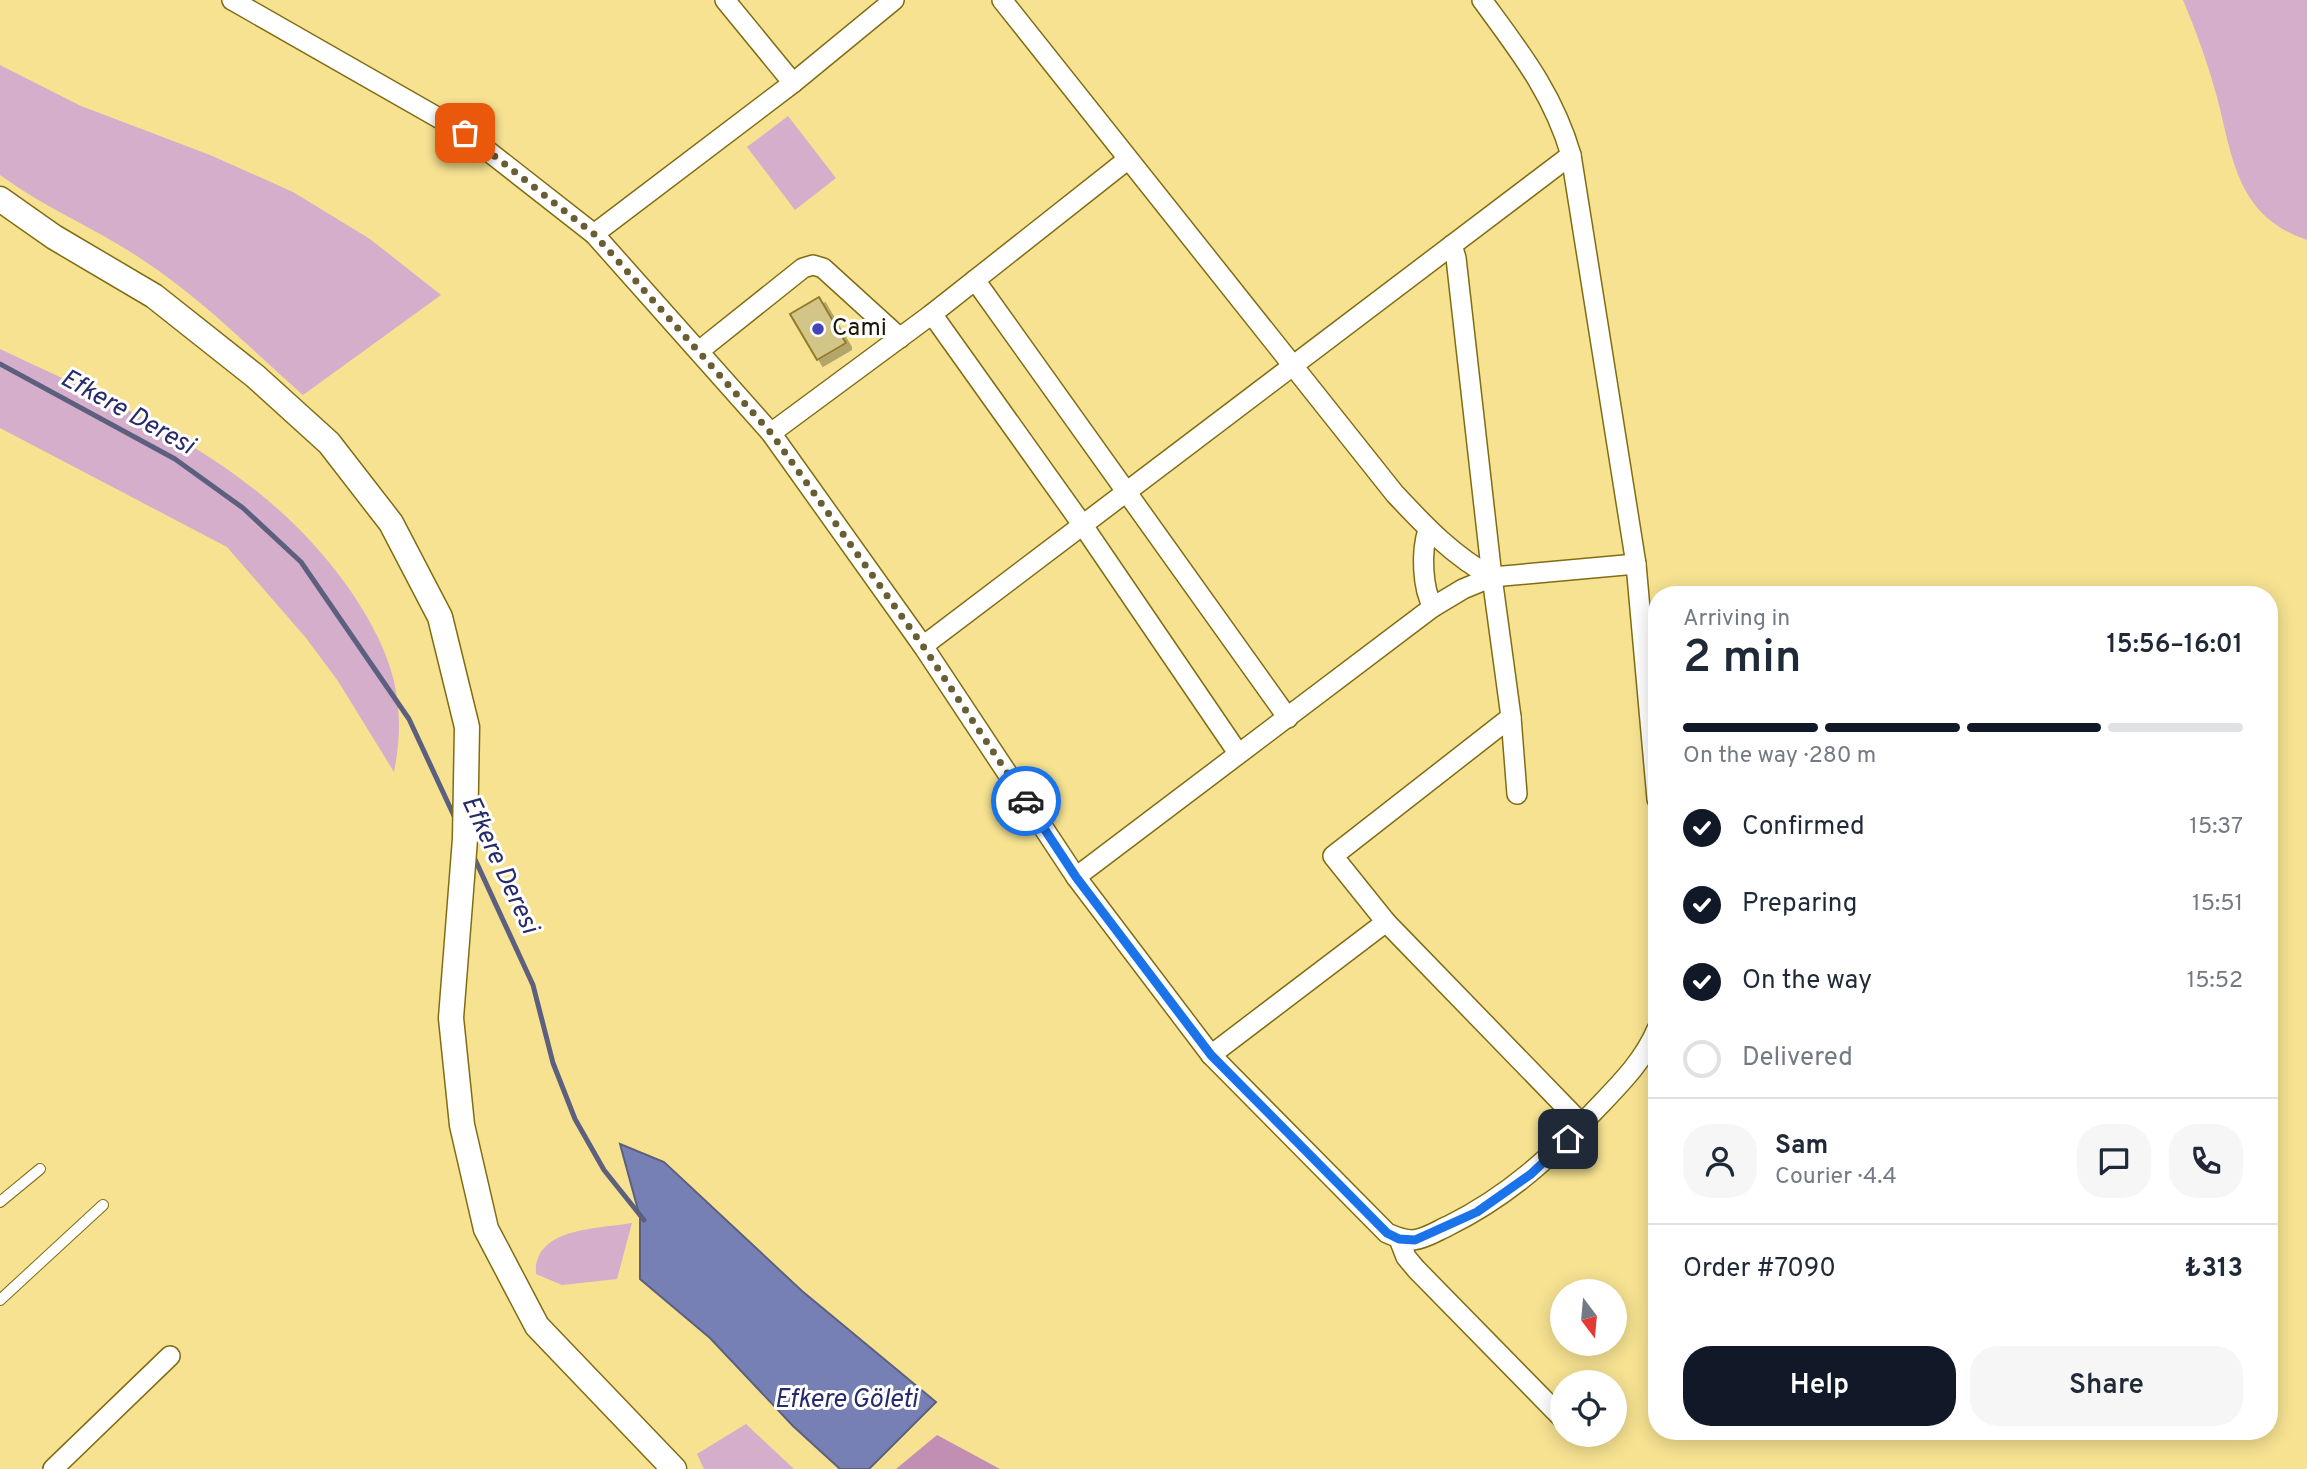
<!DOCTYPE html>
<meta charset="utf-8">
<style>
:root{--surface:#fff;--page:#f6f6f7;--text:#1f2937;--muted:#747a83;--line:#e0e1e3;--accent:#111827}
body{margin:0;font-family:Overpass,sans-serif;background:var(--page);color:var(--text);height:100vh;display:flex;flex-direction:column;font-size:26px;white-space:nowrap}
*{box-sizing:border-box;margin:0}
p{font-size:23px;color:var(--muted)}
.icon{flex:none;width:38px;height:38px;fill:none;stroke:currentColor;stroke-width:2;stroke-linecap:round;stroke-linejoin:round}
.map{position:relative;flex:1;overflow:hidden}
.details{position:absolute;left:1648px;top:586px;width:630px;height:854px;display:flex;flex-direction:column;background:var(--surface);border-radius:28px;box-shadow:0 4px 18px #0003}
.details>*{flex:none}
.needle{width:46px;rotate:164deg}
.buttons{position:absolute;left:1550px;top:1279px;display:grid;gap:14px}
.buttons a{display:grid;place-items:center;width:77px;height:77px;border-radius:50%;background:var(--surface);box-shadow:0 4px 18px #0003;font-size:35px}
.pin{position:absolute;display:grid;place-items:center;width:60px;height:60px;color:#fff;margin:-30px;border-radius:14px;box-shadow:0 4px 10px #0006}
.courier{position:absolute;display:grid;place-items:center;width:70px;height:70px;margin:-35px;border:5px solid #1a73e8;border-radius:50%;background:#fff;color:#222;box-shadow:0 2px 9px #0007}
.head em{font-style:normal;font-weight:600}
.head div{display:flex;flex-direction:column-reverse}
.head{display:flex;align-items:center;justify-content:space-between;height:119px;padding:0 35px}
h1{font-size:46px;font-weight:600;line-height:52px}
.bar{display:grid;grid-template-columns:repeat(4,1fr);gap:10px 7px;align-content:center;height:84px;padding:0 35px}
.bar i{height:9px;border-radius:5px;background:var(--line)}
.bar .on{background:var(--accent)}
.bar p{grid-column:span 4}
.line{display:flex;align-items:center;gap:18px;padding:0 35px;border-top:2px solid var(--line)}
.line div{flex:1}
.round{display:grid;place-items:center;flex:none;width:74px;height:74px;border-radius:28px;background:var(--page)}
ol{padding:0 35px;list-style:none}
li{display:flex;align-items:center;gap:21px;height:77px}
li p{margin-inline-start:auto}
li .icon{padding:7px;border-radius:50%;background:var(--accent);color:#fff;stroke-width:4}
li:last-child{color:var(--muted)}
li i{width:38px;height:38px;border:4px solid var(--line);border-radius:50%}
.action{display:flex;gap:14px;margin-top:auto;padding:14px 35px}
.action a{flex:1;height:80px;border-radius:28px;background:var(--accent);color:#fff;font-size:28px;font-weight:600;line-height:80px;text-align:center}
.action a+a{background:var(--page);color:var(--text)}
.map>svg:first-child{display:block}
.green{fill:#d4aeca}
.forest{fill:#c18eb4}
.water{fill:#7780b4;stroke:#5c607e;stroke-width:2}
.lines{fill:none;stroke-linecap:round;stroke-linejoin:round}
.stream{stroke:#5c607e;stroke-width:5}
.building{fill:#d3c487;stroke:#907c29;stroke-width:2;filter:url(#shadow)}
.service-casing{stroke:#806d13;stroke-width:12}
.minor-casing{stroke:#806d13;stroke-width:22}
.tertiary-casing{stroke:#806d13;stroke-width:27}
.service{stroke:#fff;stroke-width:10}
.minor{stroke:#fff;stroke-width:19}
.tertiary{stroke:#fff;stroke-width:24}
.done{stroke:#685d33;stroke-width:7;stroke-dasharray:0 12.6}
.route{stroke:#1a73e8;stroke-width:9}
.poi-dot{fill:#4245ba;stroke:#fff;stroke-width:2.5}
.labels{text-anchor:middle;dominant-baseline:central;stroke-width:6;stroke-linejoin:round;paint-order:stroke}
.poi-label{font-size:24px;fill:#1c1600;stroke:#fff;text-anchor:start}
.water-label{font-size:26px;font-style:italic;fill:#272b6b;stroke:#fff}
</style>
<div class="map">
<svg width="2307" height="1469" viewBox="0 0 2307 1469">
<defs>
<filter id="shadow"><feDropShadow dx="6" dy="6" stdDeviation="0" flood-color="#0004"/></filter>
</defs>
<rect width="100%" height="100%" fill="#f6e291"/>
<g class="green">
<path d="M2183,0H2307V240C2237,216 2233,159 2217,97C2208,64 2196,31 2183,0Z"/>
<path d="M0,65L81,106L210,155L293,192L370,239L441,295L303,395C251,349 201,298 143,260C97,229 45,208 0,175Z"/>
<path d="M788,116L836,178L795,210L747,147Z"/>
<path d="M0,349C134,412 266,467 352,593C392,653 408,701 394,772L338,681L306,638L227,547L0,428Z"/>
<path d="M632,1223L617,1279L562,1285L536,1274C533,1227 599,1229 632,1223Z"/>
<path d="M746,1424L794,1469H704L697,1454Z"/>
</g>
<path class="forest" d="M937,1435L1000,1469H896Z"/>
<path class="water" d="M620,1144L664,1162L802,1291L936,1402L869,1469H840L793,1426L710,1338L640,1279V1217Z"/>
<g class="lines">
<g class="stream">
<path d="M0,364L175,459L243,508L301,562L409,719L455,818"/>
<path d="M473,855L533,985L553,1063L575,1119L604,1170L644,1220"/>
</g>
</g>
<path class="building" d="M819,297L846,343L817,360L790,314Z"/>
<g class="lines">
<g class="service-casing">
<g id="service">
<path d="M0,1202L40,1169"/>
<path d="M0,1300L103,1205"/>
</g>
</g>
<g class="minor-casing">
<g id="minor">
<path d="M232,0L465,133L594,234L771,433L923,646L1076,877L1211,1055L1387,1233C1396,1237 1403,1240 1413,1240C1425,1239 1437,1231 1448,1226C1509,1196 1553,1155 1599,1106C1621,1083 1644,1060 1657,1029"/>
<path d="M725,0L793,83"/>
<path d="M1002,0L1395,494C1425,526 1453,556 1492,577L1511,717L1517,794"/>
<path d="M1482,0C1520,52 1553,93 1571,155L1636,564L1657,799"/>
<path d="M594,234L793,83L894,0"/>
<path d="M1452,245L1456,258L1492,577"/>
<path d="M975,280L1288,718"/>
<path d="M932,314L1084,527L1238,753"/>
<path d="M699,351L803,268L813,265L823,268L900,338"/>
<path d="M771,433L932,314L1127,160"/>
<path d="M1428,530C1421,551 1422,588 1433,607"/>
<path d="M923,646L1571,155"/>
<path d="M1511,717L1333,856L1386,922L1582,1124"/>
<path d="M1076,877L1433,607L1463,589L1492,577L1636,564"/>
<path d="M1211,1055L1386,922"/>
<path d="M1399,1239L1406,1257L1416,1269L1563,1419"/>
<path d="M53,1469L170,1356"/>
</g>
</g>
<g class="tertiary-casing">
<path id="tertiary" d="M0,199L54,237L154,296L255,376L329,443L391,523L440,617L467,727L465,839L451,1018L462,1125L486,1229L537,1326L674,1469"/>
</g>
<use href="#service" class="service"/>
<use href="#minor" class="minor"/>
<use href="#tertiary" class="tertiary"/>
</g>
<g class="lines">
<path class="done" d="M465,133L594,234L771,433L923,646L1026,801"/>
<path class="route" d="M1026,801L1076,877L1211,1055L1387,1233L1399,1239L1415,1240L1477,1212L1531,1174L1568,1139"/>
</g>
<circle class="poi-dot" cx="818" cy="329" r="7"/>
<g class="labels">
<g class="poi-label">
<text x="832" y="329">Cami</text>
</g>
<g class="water-label">
<text transform="translate(127 413) rotate(29)">Efkere Deresi</text>
<text transform="translate(499 865) rotate(65)">Efkere Deresi</text>
<text x="846" y="1400">Efkere Göleti</text>
</g>
</g>
</svg>
<div class="buttons">
<a><svg class="needle" viewBox="-14 -14 28 28"><path d="M0-13l5 13h-10z" fill="#e53935"/><path d="M0 13l5-13h-10z" fill="#747a83"/></svg></a>
<a><svg class="icon" aria-label="locate" viewBox="0 0 24 24"><circle cx="12" cy="12" r="6"/><path d="M12 2v4M12 18v4M2 12h4M18 12h4"/></svg></a>
</div>
<div class="pin" style="left:465px;top:133px;background:#ea580c"><svg class="icon" aria-label="bag" viewBox="0 0 24 24"><path d="M5 8h14l-1 12H6zM9 8a3 3 0 0 1 6 0"/></svg></div>
<div class="pin" style="left:1568px;top:1139px;background:#1f2937"><svg class="icon" aria-label="home" viewBox="0 0 24 24"><path d="M3 11l9-7 9 7M6 9v11h12V9"/></svg></div>
<div class="courier" style="left:1026px;top:801px"><svg class="icon" aria-label="car" viewBox="0 0 24 24"><path d="M5 17H2v-5l4-1 3-4h7l3 4 3 1v5h-3M9 17h6M6 11h13"/><circle cx="7" cy="17" r="2"/><circle cx="17" cy="17" r="2"/></svg></div>
<section class="details">
<div class="head"><div><h1>2 min</h1><p>Arriving in</p></div><em>15:56–16:01</em></div>
<div class="bar"><i class="on"></i><i class="on"></i><i class="on"></i><i></i><p>On the way · 280 m</p></div>
<ol>
<li><svg class="icon" aria-label="check" viewBox="0 0 24 24"><path d="M5 12l5 5 9-10"/></svg>Confirmed<p>15:37</p></li>
<li><svg class="icon" aria-label="check" viewBox="0 0 24 24"><path d="M5 12l5 5 9-10"/></svg>Preparing<p>15:51</p></li>
<li><svg class="icon" aria-label="check" viewBox="0 0 24 24"><path d="M5 12l5 5 9-10"/></svg>On the way<p>15:52</p></li>
<li><i></i>Delivered</li>
</ol>
<div class="line" style="height:126px"><a class="round"><svg class="icon" aria-label="person" viewBox="0 0 24 24"><circle cx="12" cy="8" r="4"/><path d="M4 21q1-7 8-7t8 7"/></svg></a><div><b>Sam</b><p>Courier · 4.4</p></div><a class="round"><svg class="icon" aria-label="chat" viewBox="0 0 24 24"><path d="M4 5h16v11H9l-5 4z"/></svg></a><a class="round"><svg class="icon" aria-label="phone" viewBox="0 0 24 24"><path d="M5 4h4l2 5-3 2q2 4 5 5l2-3 5 2v4C11 20 4 13 5 4z"/></svg></a></div>
<div class="line" style="height:91px"><div>Order #7090</div><b>₺313</b></div>
<div class="action"><a>Help</a><a>Share</a></div>
</section>
</div>
